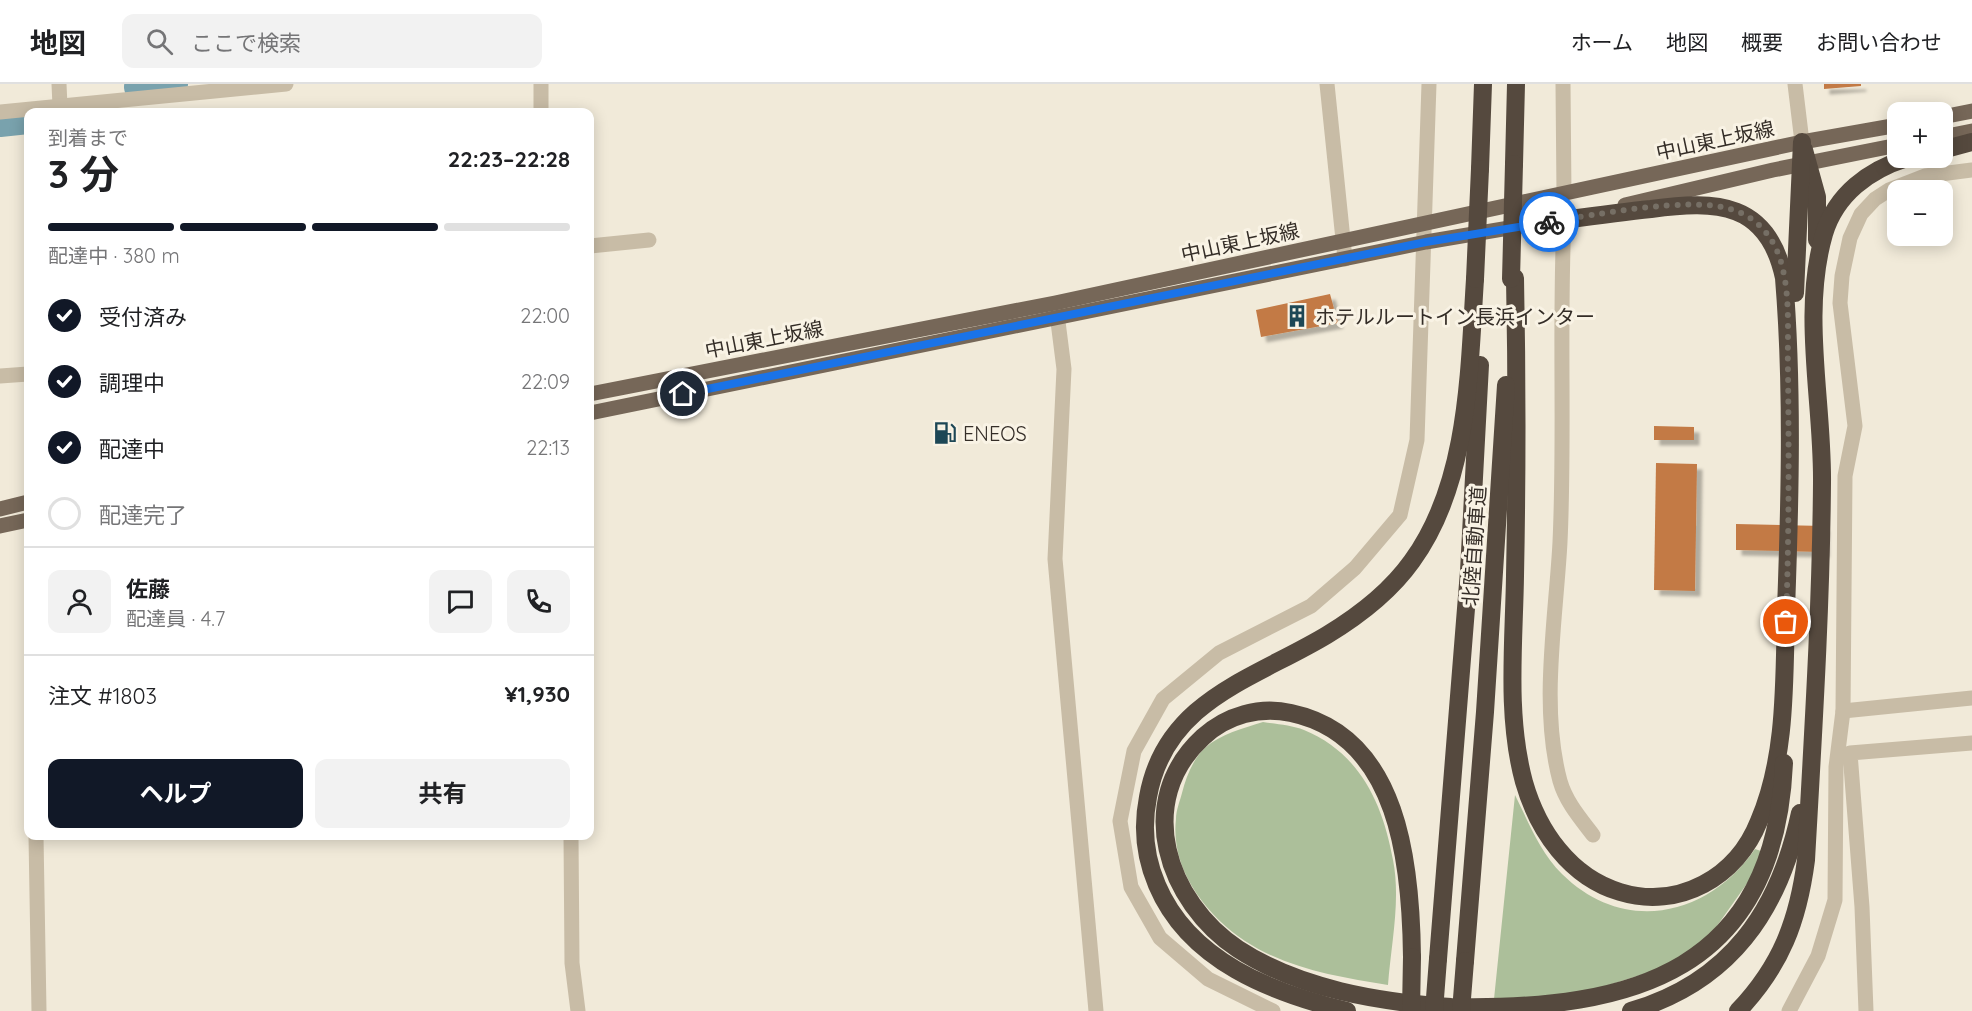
<!DOCTYPE html>
<html lang="ja">
<meta charset="utf-8">
<style>
:root{--surface:#fff;--page:#f2f2f2;--text:#202124;--muted:#757577;--line:#e0e0e0;--accent:#111827}
body{margin:0;font-family:Quicksand,"Noto Sans JP",sans-serif;background:var(--page);color:var(--text);height:100vh;display:flex;flex-direction:column;font-size:22px;white-space:nowrap}
*{box-sizing:border-box;margin:0}
p{font-size:20px;color:var(--muted)}
.icon{flex:none;width:33px;height:33px;fill:none;stroke:currentColor;stroke-width:2;stroke-linecap:round;stroke-linejoin:round}
.map{position:relative;flex:1;overflow:hidden}
.side{position:absolute;left:24px;top:24px;width:570px;height:732px;display:flex;flex-direction:column;background:var(--surface);border-radius:12px;box-shadow:0 3px 15px #0003}
.side>*{flex:none}
.tools{position:absolute;left:1887px;top:18px;display:grid;gap:12px}
.tools a{display:grid;place-items:center;width:66px;height:66px;border-radius:12px;background:var(--surface);box-shadow:0 3px 15px #0003;font-size:30px}
.pin{position:absolute;display:grid;place-items:center;width:51px;height:51px;color:#fff;margin:-26px;border:3px solid #fff;border-radius:50%;box-shadow:0 2px 6px #0007}
.courier{position:absolute;display:grid;place-items:center;width:60px;height:60px;margin:-30px;border:4px solid #1a73e8;border-radius:50%;background:#fff;color:#222;box-shadow:0 2px 8px #0007}
.summary em{font-style:normal;font-weight:700}
.summary div{display:flex;flex-direction:column-reverse}
.summary{display:flex;align-items:center;justify-content:space-between;height:102px;padding:0 24px}
h1{font-size:39px;font-weight:700;line-height:45px}
.bar{display:grid;grid-template-columns:repeat(4,1fr);gap:9px 6px;align-content:center;height:72px;padding:0 24px}
.bar i{height:8px;border-radius:4px;background:var(--line)}
.bar .active{background:var(--accent)}
.bar p{grid-column:span 4}
.line{display:flex;align-items:center;gap:15px;padding:0 24px;border-top:2px solid var(--line)}
.line div{flex:1}
.round{display:grid;place-items:center;flex:none;width:63px;height:63px;border-radius:12px;background:var(--page)}
ol{padding:0 24px;list-style:none}
li{display:flex;align-items:center;gap:18px;height:66px}
li p{margin-inline-start:auto}
li .icon{padding:6px;border-radius:50%;background:var(--accent);color:#fff;stroke-width:4}
li:last-child{color:var(--muted)}
li i{width:33px;height:33px;border:3px solid var(--line);border-radius:50%}
.primary-button{display:flex;gap:12px;margin-top:auto;padding:12px 24px}
.primary-button a{flex:1;height:69px;border-radius:12px;background:var(--accent);color:#fff;font-size:24px;font-weight:700;line-height:69px;text-align:center}
.primary-button a+a{background:var(--page);color:var(--text)}
header{display:flex;align-items:center;gap:36px;box-sizing:border-box;height:84px;padding:0 30px;background:var(--surface);border-bottom:2px solid var(--line)}
header strong{font-size:28px}
nav{display:flex;gap:33px;margin-inline-start:auto;font-size:21px}
.search{width:420px;height:54px;background:var(--page);display:flex;align-items:center;gap:15px;box-sizing:border-box;padding:0 21px;border-radius:12px;color:var(--muted);font-size:22px}
.map>svg:first-child{display:block}
.green{fill:#acbf9a}
.lines{fill:none;stroke-linecap:round;stroke-linejoin:round}
.river{stroke:#79a2ad;stroke-width:28}
.building{fill:#c37a45;filter:url(#shadow)}
.path{stroke:#b4a690;stroke-width:3;stroke-dasharray:3 3;stroke-linecap:butt}
.minor{stroke:#c8bca6;stroke-width:15}
.tertiary{stroke:#c8bca6;stroke-width:15}
.primary{stroke:#766758;stroke-width:15}
.motorway{stroke:#55493e;stroke-width:18}
.motorway-bridge{stroke:#55493e;stroke-width:18}
.done{stroke:#766f65;stroke-width:6;stroke-dasharray:0 10.8}
.route{stroke:#1a73e8;stroke-width:8}
.labels{text-anchor:middle;dominant-baseline:central;stroke-width:6;stroke-linejoin:round;paint-order:stroke}
.street-label{font-size:20px;fill:#342d27;stroke:#f9f3e5}
.poi-label{font-size:20px;fill:#342d27;stroke:#f9f3e5;text-anchor:start}
</style>
<header>
<strong>地図</strong>
<div class="search"><svg class="icon" aria-label="search" viewBox="0 0 24 24"><circle cx="10" cy="10" r="6"/><path d="M15 15l6 6"/></svg>ここで検索</div>
<nav><a>ホーム</a><a>地図</a><a>概要</a><a>お問い合わせ</a></nav>
</header>
<div class="map">
<svg width="1972" height="927" viewBox="0 0 1972 927">
<defs>
<filter id="shadow"><feDropShadow dx="5.5" dy="5.5" stdDeviation="1.5" flood-color="#0004"/></filter>
</defs>
<rect width="100%" height="100%" fill="#f1ead9"/>
<g class="green">
<path d="M1263,638C1276,640 1292,641 1304,646C1360,669 1383,720 1393,776C1401,816 1391,861 1388,901C1339,893 1288,885 1245,857C1206,831 1170,785 1176,735C1176,726 1180,717 1182,709C1186,693 1193,675 1205,664C1220,650 1244,644 1263,638Z"/>
<path d="M1515,711C1529,739 1540,768 1562,790C1624,851 1708,833 1755,765L1761,767L1753,791L1707,856L1669,882L1577,911L1494,915Z"/>
</g>
<g class="lines">
<g class="river">
<path d="M138,3L174,0"/>
<path d="M92,28H100"/>
<path d="M0,39L28,36"/>
</g>
</g>
<g class="building">
<path d="M1824,0H1861V2L1824,5Z"/>
<path d="M1330,210L1338,239L1261,253L1256,226Z"/>
<path d="M1654,342L1694,343V356H1654Z"/>
<path d="M1656,379L1697,380L1695,507L1654,506Z"/>
<path d="M1736,440L1824,442V468L1736,466Z"/>
</g>
<g class="lines">
<path class="path" d="M1905,27L1934,21"/>
<g class="minor">
<path d="M59,0L60,22"/>
<path d="M1327,0L1345,175"/>
<path d="M1563,0L1564,110"/>
<path d="M1795,0L1802,58"/>
<path d="M0,28L286,0"/>
<path d="M541,28V0"/>
<path d="M1564,136C1559,243 1565,351 1560,458C1556,534 1540,623 1560,697C1566,718 1580,734 1593,751"/>
<path d="M590,162L649,156"/>
<path d="M1056,222L1064,285L1055,475L1096,927"/>
<path d="M0,292L28,290"/>
<path d="M1843,627L1972,614"/>
<path d="M36,752L39,927"/>
<path d="M1273,927L1208,895L1160,854L1131,803L1120,737L1134,667L1163,615L1219,569L1311,522L1355,484L1400,431L1417,356L1429,0"/>
<path d="M1789,927L1818,872L1835,816L1836,683L1843,627L1845,392L1855,342L1840,219L1842,192L1850,154L1861,130L1875,115L1889,106L1925,92L1972,86"/>
<path d="M1866,927L1862,823L1850,669L1972,659"/>
</g>
<path class="tertiary" d="M571,752L572,879L578,927"/>
<g class="primary">
<path d="M1942,33L1972,27"/>
<path d="M1942,53L1972,47"/>
<path d="M1625,121L1773,86L1898,61"/>
<path d="M590,310L1055,219L1802,58L1898,41"/>
<path d="M590,329L1426,158L1575,133"/>
<path d="M0,425L28,418"/>
<path d="M0,442L28,436"/>
</g>
<g class="motorway">
<path d="M1804,66L1817,113V156"/>
<path d="M1942,66L1972,58"/>
<path d="M1514,80L1516,0"/>
<path d="M1480,85L1483,0"/>
<path d="M1515,194C1517,293 1517,392 1515,492C1514,559 1506,632 1524,698C1538,747 1570,793 1620,808C1679,826 1737,793 1759,737C1787,672 1784,595 1786,526C1790,416 1793,304 1784,194C1768,118 1717,116 1651,125C1622,128 1593,132 1564,136"/>
<path d="M1795,209L1802,58"/>
<path d="M1412,873C1411,782 1400,652 1291,629C1260,622 1227,631 1203,653C1133,717 1167,818 1238,865C1299,905 1379,918 1451,923C1635,927 1775,886 1784,679"/>
<path d="M1438,875L1469,487L1480,281"/>
<path d="M1465,877L1485,628L1506,301"/>
<path d="M1347,927C1272,909 1189,877 1157,801C1145,773 1142,743 1148,713C1165,616 1254,595 1327,551C1360,531 1390,508 1412,477C1469,399 1469,287 1475,195"/>
<path d="M1631,927C1730,898 1779,827 1800,729"/>
<path d="M1738,927C1781,882 1798,837 1806,776C1813,651 1821,525 1822,399C1823,318 1801,230 1824,150C1836,110 1869,86 1907,74"/>
</g>
<g class="motorway-bridge">
<path d="M1475,195L1480,85"/>
<path d="M1511,195L1514,80"/>
<path d="M1411,927L1412,873"/>
<path d="M1434,927L1438,875"/>
<path d="M1461,927L1465,877"/>
</g>
</g>
<g class="lines">
<path class="done" d="M1549,138C1595,131 1689,112 1730,125C1756,132 1774,153 1781,178C1791,213 1787,252 1788,288C1789,371 1789,455 1786,538"/>
<path class="route" d="M683,310L1426,158L1549,138"/>
</g>
<defs>
<g id="building-bare" transform="scale(1.8)"><path d="M-4-6H4V6H1V3H-1V6H-4ZM-2.5-4.3h1.7v1.8h-1.7ZM.8-4.3h1.7v1.8H.8ZM-2.5-1h1.7V.8h-1.7ZM.8-1h1.7V.8H.8Z" fill="#1d4755" stroke="#f9f3e5" stroke-width="2.5" paint-order="stroke"/></g>
<g id="fuel-bare" transform="scale(1.8)"><path d="M-5.5-6h7V0h2V4h1.3V-2.5L3-4.5l.8-.8L6-3V5H2.5V1h-1V6h-7ZM-4.2-4.7v3.2H.2V-4.7Z" fill="#1d4755" stroke="#f9f3e5" stroke-width="2.5" paint-order="stroke"/></g>
</defs>
<g fill-rule="evenodd">
<use href="#building-bare" x="1297" y="232"/>
<use href="#fuel-bare" x="945" y="349"/>
</g>
<g class="labels">
<g class="street-label">
<text transform="translate(1715 56) rotate(-12)">中山東上坂線</text>
<text transform="translate(1240 158) rotate(-12)">中山東上坂線</text>
<text transform="translate(764 255) rotate(-11)">中山東上坂線</text>
<text transform="translate(1474 462) rotate(-86)">北陸自動車道</text>
</g>
<g class="poi-label">
<text x="1315" y="232">ホテルルートイン長浜インター</text>
<text x="963" y="349">ENEOS</text>
</g>
</g>
</svg>
<div class="tools">
<a>+</a>
<a>−</a>
</div>
<div class="pin" style="left:1786px;top:538px;background:#ea580c"><svg class="icon" aria-label="bag" viewBox="0 0 24 24"><path d="M5 8h14l-1 12H6zM9 8a3 3 0 0 1 6 0"/></svg></div>
<div class="pin" style="left:683px;top:310px;background:#1f2937"><svg class="icon" aria-label="home" viewBox="0 0 24 24"><path d="M3 11l9-7 9 7M6 9v11h12V9"/></svg></div>
<div class="courier" style="left:1549px;top:138px"><svg class="icon" aria-label="bike" viewBox="0 0 24 24"><circle cx="6" cy="16" r="4"/><circle cx="18" cy="16" r="4"/><path d="M6 16l4-8h5l3 8M10 8l3 8H6M13 5h3"/></svg></div>
<section class="side">
<div class="summary"><div><h1>3 分</h1><p>到着まで</p></div><em>22:23–22:28</em></div>
<div class="bar"><i class="active"></i><i class="active"></i><i class="active"></i><i></i><p>配達中 · 380 m</p></div>
<ol>
<li><svg class="icon" aria-label="check" viewBox="0 0 24 24"><path d="M5 12l5 5 9-10"/></svg>受付済み<p>22:00</p></li>
<li><svg class="icon" aria-label="check" viewBox="0 0 24 24"><path d="M5 12l5 5 9-10"/></svg>調理中<p>22:09</p></li>
<li><svg class="icon" aria-label="check" viewBox="0 0 24 24"><path d="M5 12l5 5 9-10"/></svg>配達中<p>22:13</p></li>
<li><i></i>配達完了</li>
</ol>
<div class="line" style="height:108px"><a class="round"><svg class="icon" aria-label="person" viewBox="0 0 24 24"><circle cx="12" cy="8" r="4"/><path d="M4 21q1-7 8-7t8 7"/></svg></a><div><b>佐藤</b><p>配達員 · 4.7</p></div><a class="round"><svg class="icon" aria-label="chat" viewBox="0 0 24 24"><path d="M4 5h16v11H9l-5 4z"/></svg></a><a class="round"><svg class="icon" aria-label="phone" viewBox="0 0 24 24"><path d="M5 4h4l2 5-3 2q2 4 5 5l2-3 5 2v4C11 20 4 13 5 4z"/></svg></a></div>
<div class="line" style="height:78px"><div>注文 #1803</div><b>¥1,930</b></div>
<div class="primary-button"><a>ヘルプ</a><a>共有</a></div>
</section>
</div>
